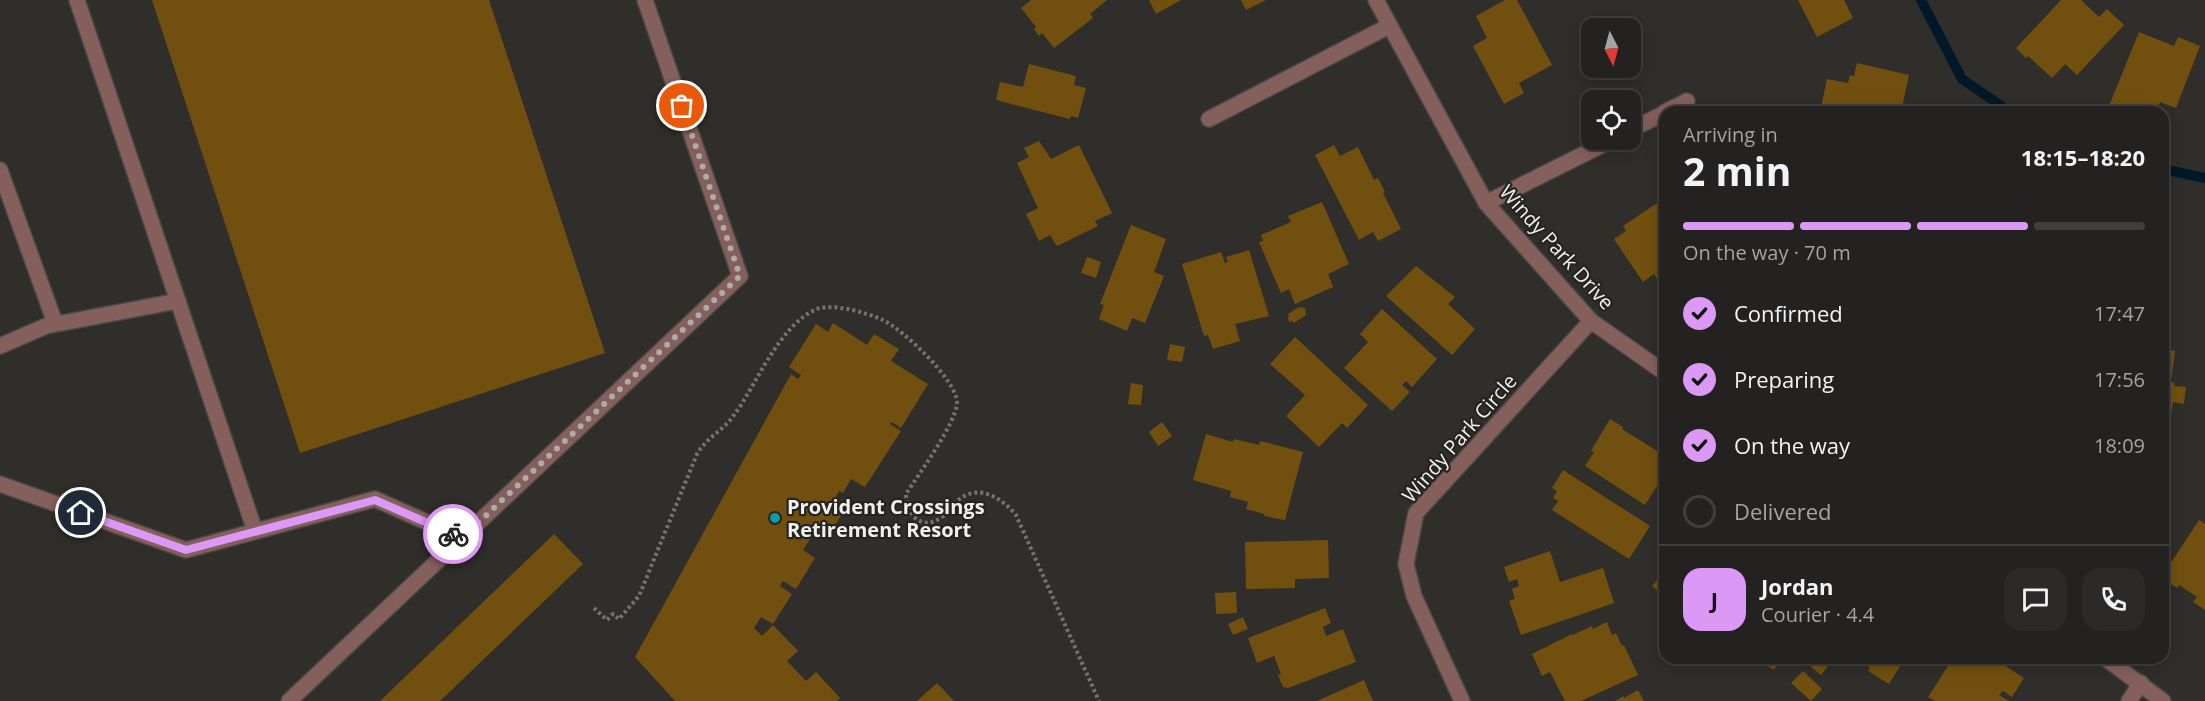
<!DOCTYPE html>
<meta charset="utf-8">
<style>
:root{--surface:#242220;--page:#2c2a29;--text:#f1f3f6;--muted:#a3a4a5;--line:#413f3e;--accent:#db99f5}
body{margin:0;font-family:"Open Sans",sans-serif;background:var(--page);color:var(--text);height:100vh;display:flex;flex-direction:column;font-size:22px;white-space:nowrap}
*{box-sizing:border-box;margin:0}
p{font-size:20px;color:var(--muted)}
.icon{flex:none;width:33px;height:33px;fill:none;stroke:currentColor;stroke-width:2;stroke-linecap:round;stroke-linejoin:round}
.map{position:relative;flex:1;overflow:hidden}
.side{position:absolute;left:1659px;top:106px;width:510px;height:558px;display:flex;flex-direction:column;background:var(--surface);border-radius:18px;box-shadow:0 3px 15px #0003,0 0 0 2px var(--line)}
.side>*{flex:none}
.needle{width:39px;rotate:174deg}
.buttons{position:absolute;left:1581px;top:18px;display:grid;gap:12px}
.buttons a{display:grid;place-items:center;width:60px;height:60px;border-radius:12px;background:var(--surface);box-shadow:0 3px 15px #0003,0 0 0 2px var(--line);font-size:30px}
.pin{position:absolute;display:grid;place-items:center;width:51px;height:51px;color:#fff;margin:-26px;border:3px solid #fff;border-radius:50%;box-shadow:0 2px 6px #0007}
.courier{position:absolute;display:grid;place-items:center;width:60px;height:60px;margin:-30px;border:4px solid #db99f5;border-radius:50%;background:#fff;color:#222;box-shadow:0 2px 8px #0007}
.headline em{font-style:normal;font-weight:700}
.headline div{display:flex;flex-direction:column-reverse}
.headline{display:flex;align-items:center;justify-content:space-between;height:102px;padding:0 24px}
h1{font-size:39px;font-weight:700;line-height:45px}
.bar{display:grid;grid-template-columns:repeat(4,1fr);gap:9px 6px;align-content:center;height:72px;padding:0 24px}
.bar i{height:8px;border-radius:4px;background:var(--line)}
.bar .active{background:var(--accent)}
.bar p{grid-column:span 4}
.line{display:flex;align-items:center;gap:15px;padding:0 24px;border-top:2px solid var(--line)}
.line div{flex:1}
.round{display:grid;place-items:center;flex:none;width:63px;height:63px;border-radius:18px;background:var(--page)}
ol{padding:0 24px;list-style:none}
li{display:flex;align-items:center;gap:18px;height:66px}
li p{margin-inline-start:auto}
li .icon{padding:6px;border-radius:50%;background:var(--accent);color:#111;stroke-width:4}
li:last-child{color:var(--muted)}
li i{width:33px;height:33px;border:3px solid var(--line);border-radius:50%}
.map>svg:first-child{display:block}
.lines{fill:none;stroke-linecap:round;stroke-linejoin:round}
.stream{stroke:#001827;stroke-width:10}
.building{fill:#71500f}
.lane-casing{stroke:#4b4946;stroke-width:18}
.street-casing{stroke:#4b4946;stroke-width:18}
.path{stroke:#757371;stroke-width:4;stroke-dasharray:3 3;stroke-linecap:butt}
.lane{stroke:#855f5c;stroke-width:15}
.street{stroke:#855f5c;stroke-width:15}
.done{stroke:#adacaa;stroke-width:6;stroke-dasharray:0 10.8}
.route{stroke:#db99f5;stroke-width:8}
.culture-dot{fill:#0f9aa8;stroke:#262421;stroke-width:2}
.labels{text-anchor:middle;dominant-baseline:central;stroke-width:4.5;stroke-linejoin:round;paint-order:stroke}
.street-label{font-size:20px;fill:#f1f0ee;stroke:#262421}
.poi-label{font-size:20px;font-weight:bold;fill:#f1f0ee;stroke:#262421;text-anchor:start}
</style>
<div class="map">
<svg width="2205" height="701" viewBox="0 0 2205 701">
<rect width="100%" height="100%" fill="#302e2b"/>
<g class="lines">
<g class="stream">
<path d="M1921,0L1962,79L2010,112"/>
<path d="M2163,169L2205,178"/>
</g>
</g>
<g class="building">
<path d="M152,0H489L605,353L300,453Z"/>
<path d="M1031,0H1107L1090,14L1093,18L1054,48L1042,33L1039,36L1034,29L1036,27L1021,8Z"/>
<path d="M1149,0H1181L1156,14Z"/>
<path d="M1241,0H1266L1246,10Z"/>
<path d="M1505,0H1517L1552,65L1519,83L1524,93L1504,104L1473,46L1487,38L1476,16Z"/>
<path d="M1798,0H1844L1853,18L1817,37Z"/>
<path d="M2061,0H2081L2099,17L2107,9L2124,25L2077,75L2065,64L2052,78L2028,56L2026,58L2016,48Z"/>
<path d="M2139,32L2174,46L2178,37L2200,46L2176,108L2160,102L2155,112H2132L2123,109L2122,112L2109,106Z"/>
<path d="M1857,63L1909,75L1901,112H1820L1827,79L1848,83L1850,75L1854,76Z"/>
<path d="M1029,64L1076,76L1074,85L1086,88L1078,118L1071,116L1070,119L996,100L1000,82L1023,87Z"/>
<path d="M1039,141L1051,159L1079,145L1112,213L1095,221L1098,226L1057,246L1050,235L1039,241L1026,214L1038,208L1017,163L1029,157L1024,148Z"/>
<path d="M1334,145L1340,156L1358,147L1374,180L1378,178L1385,192L1383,193L1401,229L1378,241L1373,232L1359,240L1315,155Z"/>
<path d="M1660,201L1665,208V291L1654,274L1643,282L1614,239L1626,231L1623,226Z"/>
<path d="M1322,202L1349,264L1328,274L1333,287L1295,304L1289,289L1281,293L1259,242L1263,241L1261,235L1291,222L1288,216Z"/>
<path d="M1131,225L1166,239L1154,272L1164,276L1145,323L1132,318L1127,331L1099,319L1104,305L1100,304Z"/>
<path d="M1249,250L1269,316L1235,324L1240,341L1213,349L1208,335L1204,336L1182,264L1221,252L1225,263L1228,262L1226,257Z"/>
<path d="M1087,257L1101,262L1096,278L1081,273Z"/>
<path d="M1416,266L1455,297L1448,304L1475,329L1452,355L1386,296Z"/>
<path d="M1299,307L1305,308L1306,315L1294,323L1292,321L1290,322L1287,318L1289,317L1288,314Z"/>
<path d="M1382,309L1437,359L1412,387L1406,381L1402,385L1410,392L1392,411L1344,368L1368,342L1360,334Z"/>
<path d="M833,323L867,345L874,334L899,349L891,361L928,384L901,428L892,422L890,424L901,431L865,487L851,479L843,493L839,491L835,499L847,506L827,538L815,531L803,550L815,558L796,589L783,581L780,586L792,594L773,624L761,617L754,628L762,636L773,625L798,651L787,661L806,681L816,672L840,698L837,701H675L635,657L791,374L798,379L801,375L789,367L816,324L828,332Z"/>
<path d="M1295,337L1368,405L1347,428L1342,423L1319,447L1286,416L1305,395L1270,364Z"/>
<path d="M1170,344L1185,347L1182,362L1167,360Z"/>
<path d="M2163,349L2175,351L2171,382L2175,383L2174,386L2186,387L2184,404L2173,402L2171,415L2163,414Z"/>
<path d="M1131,383L1143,385L1141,405L1128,404Z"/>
<path d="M1610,419L1623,427L1622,429L1665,456V473L1645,505L1585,466L1594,452L1591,451Z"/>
<path d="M1162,422L1172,436L1158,446L1149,432Z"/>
<path d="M1206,434L1233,442L1234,439L1259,445L1260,441L1303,452L1285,520L1264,516V514L1246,509L1248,502L1230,497L1231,491L1193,480Z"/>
<path d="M1563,470L1650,526L1629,559L1552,510L1558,501L1553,498L1557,491L1552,488Z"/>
<path d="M2199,520L2205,524V610L2193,602L2197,597L2179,585L2177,588L2163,579V575Z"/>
<path d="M554,534L583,564L440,701H380Z"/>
<path d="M1328,540L1329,578L1295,579V588L1246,589L1245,542Z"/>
<path d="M1550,551L1560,582L1603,568L1614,603L1521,635L1509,601L1515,599L1512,589L1519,586L1517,579L1509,582L1504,567Z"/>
<path d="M1663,573L1665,582L1658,591L1652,586Z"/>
<path d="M1236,592L1237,613L1216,614L1215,593Z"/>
<path d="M1325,608L1331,623L1323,627L1326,636L1343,629L1356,662L1288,688L1283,687L1278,675L1281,674L1274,656L1257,663L1248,638Z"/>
<path d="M1243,617L1248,629L1233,635L1228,624Z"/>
<path d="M1607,622L1612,635L1616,633L1622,646L1624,645L1638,675L1581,701H1565L1550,672L1542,676L1532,654L1572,634L1573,635L1592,626L1593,629Z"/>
<path d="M1755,658H1781L1774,670Z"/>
<path d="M1817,658H1827L1831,662L1821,675L1811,667Z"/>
<path d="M1854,658H1905L1889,684L1868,671L1870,668Z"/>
<path d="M1953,658H1993L2024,678L2012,697L2003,691L1999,695L2009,701H1935L1928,697Z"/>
<path d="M1803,671L1822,689L1811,701L1791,683Z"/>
<path d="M1364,680L1373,701H1317Z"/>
<path d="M937,683L954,701H917Z"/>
<path d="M1638,690L1644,701H1615L1624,696V698Z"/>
</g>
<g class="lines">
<g class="lane-casing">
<g id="lane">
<path d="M77,0L255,531"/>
<path d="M0,170L55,323"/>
<path d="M0,346L46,326L178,301"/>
<path d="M0,484L186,550L375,499L462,538"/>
<path d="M289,701L740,276L645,0"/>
</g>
</g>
<g class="street-casing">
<g id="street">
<path d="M1376,0L1486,203L1591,321L1665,373"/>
<path d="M1665,112L1687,101"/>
<path d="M1209,119L1389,26"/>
<path d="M1630,130L1665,113"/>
<path d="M1486,203L1612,140"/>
<path d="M2105,658L2163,701"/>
<path d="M1462,701L1414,596L1406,564L1416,513L1591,321"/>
<path d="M2129,701L2141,683"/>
</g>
</g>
<path class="path" d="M594,608L607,620L613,614L619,619L639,596L697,454C707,437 723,431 734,415C757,384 779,325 817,309C834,303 867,313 883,320C902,329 958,381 957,403C956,423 919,474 906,494C906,515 922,532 942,517C948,514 951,507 955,503C976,482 1000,496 1016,515L1099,701"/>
<use href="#lane" class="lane"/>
<use href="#street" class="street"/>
</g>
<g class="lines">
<path class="done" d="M453,534L462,538L740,276L682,106"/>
<path class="route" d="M81,513L186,550L375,500L453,534"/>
</g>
<circle class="culture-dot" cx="775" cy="518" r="6"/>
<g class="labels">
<g class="street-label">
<text transform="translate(1557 247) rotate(48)">Windy Park Drive</text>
<text transform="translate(1459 438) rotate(-49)">Windy Park Circle</text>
</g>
<g class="poi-label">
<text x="787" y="506">Provident Crossings<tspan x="787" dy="23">Retirement Resort</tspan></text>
</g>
</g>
</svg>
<div class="buttons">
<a><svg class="needle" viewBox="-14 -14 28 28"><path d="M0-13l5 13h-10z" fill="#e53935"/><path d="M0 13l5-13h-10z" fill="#a3a4a5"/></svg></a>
<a><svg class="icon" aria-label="locate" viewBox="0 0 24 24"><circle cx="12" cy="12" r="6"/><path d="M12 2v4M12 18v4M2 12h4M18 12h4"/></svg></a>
</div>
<div class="pin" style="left:682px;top:106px;background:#ea580c"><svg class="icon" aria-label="bag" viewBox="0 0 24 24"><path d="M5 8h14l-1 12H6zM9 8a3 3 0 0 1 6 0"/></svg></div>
<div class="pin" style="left:81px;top:513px;background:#1f2937"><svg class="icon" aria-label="home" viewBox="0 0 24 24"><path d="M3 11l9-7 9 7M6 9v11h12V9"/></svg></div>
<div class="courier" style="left:453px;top:534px"><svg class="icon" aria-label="bike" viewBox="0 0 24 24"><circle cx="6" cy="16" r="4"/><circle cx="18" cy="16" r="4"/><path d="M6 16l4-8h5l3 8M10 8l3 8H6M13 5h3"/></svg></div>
<section class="side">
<div class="headline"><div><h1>2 min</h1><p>Arriving in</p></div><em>18:15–18:20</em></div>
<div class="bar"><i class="active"></i><i class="active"></i><i class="active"></i><i></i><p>On the way · 70 m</p></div>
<ol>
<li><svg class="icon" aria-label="check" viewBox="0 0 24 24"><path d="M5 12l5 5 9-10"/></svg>Confirmed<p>17:47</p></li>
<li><svg class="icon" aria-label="check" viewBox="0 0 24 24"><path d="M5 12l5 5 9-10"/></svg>Preparing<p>17:56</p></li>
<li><svg class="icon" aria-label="check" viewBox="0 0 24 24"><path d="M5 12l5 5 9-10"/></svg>On the way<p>18:09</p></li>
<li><i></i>Delivered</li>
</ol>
<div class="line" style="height:108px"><b class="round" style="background:var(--accent);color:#111">J</b><div><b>Jordan</b><p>Courier · 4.4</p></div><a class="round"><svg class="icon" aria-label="chat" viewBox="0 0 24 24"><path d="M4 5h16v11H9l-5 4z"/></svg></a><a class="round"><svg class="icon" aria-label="phone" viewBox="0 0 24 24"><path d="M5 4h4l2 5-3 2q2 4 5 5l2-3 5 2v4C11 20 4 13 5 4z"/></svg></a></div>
</section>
</div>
